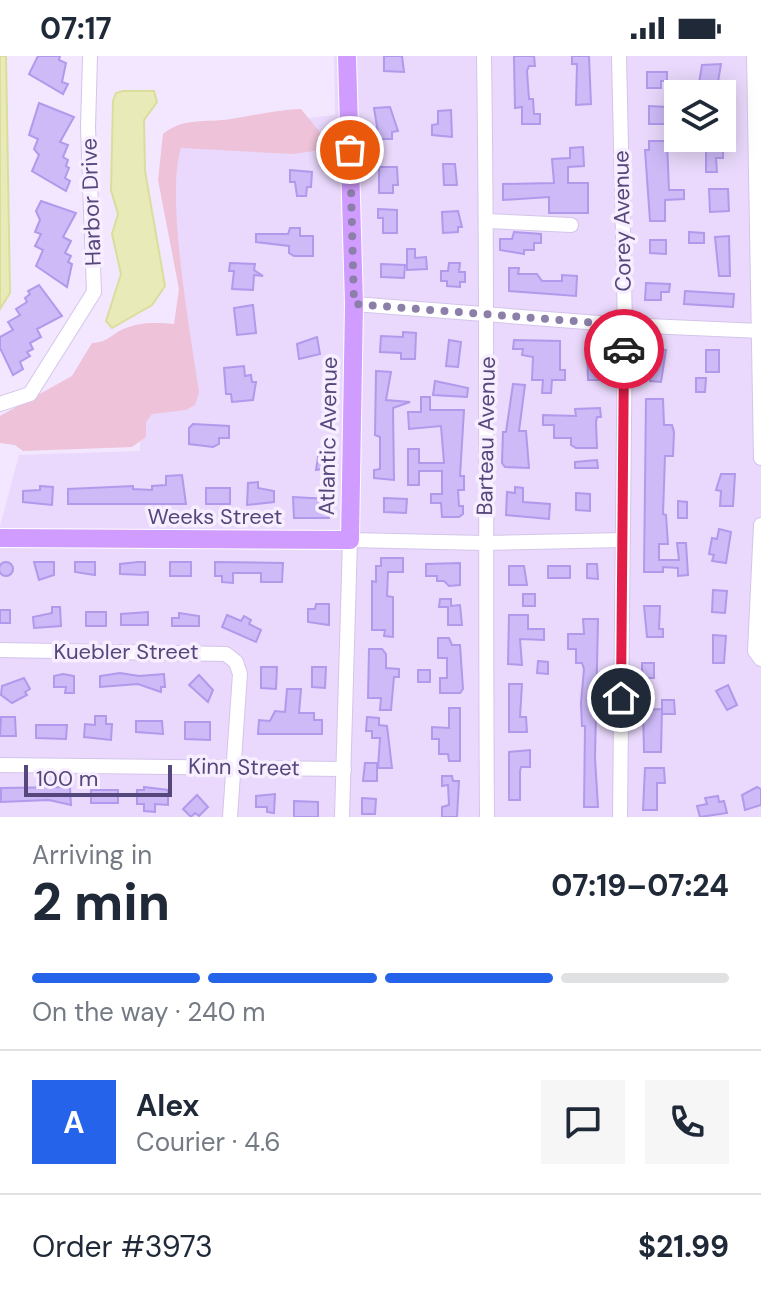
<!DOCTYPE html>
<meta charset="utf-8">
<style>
:root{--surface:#fff;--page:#f6f6f7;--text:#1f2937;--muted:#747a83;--line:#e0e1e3;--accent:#2563eb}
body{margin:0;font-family:"DM Sans",sans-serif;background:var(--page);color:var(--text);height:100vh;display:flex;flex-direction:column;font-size:30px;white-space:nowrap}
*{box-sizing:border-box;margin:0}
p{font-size:26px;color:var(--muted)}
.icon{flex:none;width:44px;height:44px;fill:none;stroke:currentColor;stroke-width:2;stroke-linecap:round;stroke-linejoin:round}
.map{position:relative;height:761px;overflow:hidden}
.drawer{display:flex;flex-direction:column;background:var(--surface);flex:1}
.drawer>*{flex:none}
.controls{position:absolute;left:664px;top:24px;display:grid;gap:16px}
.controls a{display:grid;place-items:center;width:72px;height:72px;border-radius:0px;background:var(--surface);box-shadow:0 4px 20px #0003;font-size:40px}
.scale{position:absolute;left:24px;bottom:20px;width:148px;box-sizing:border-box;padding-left:8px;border:4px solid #55477b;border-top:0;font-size:22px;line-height:28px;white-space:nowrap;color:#55477b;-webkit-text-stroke:6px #f7eeff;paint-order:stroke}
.pin{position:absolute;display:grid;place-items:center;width:68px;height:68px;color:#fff;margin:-34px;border:4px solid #fff;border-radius:50%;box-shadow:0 2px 8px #0007}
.courier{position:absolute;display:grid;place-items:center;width:80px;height:80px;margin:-40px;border:6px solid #e11d48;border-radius:50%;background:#fff;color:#222;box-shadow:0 2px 10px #0007}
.headline em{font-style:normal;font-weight:800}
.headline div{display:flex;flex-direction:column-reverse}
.headline{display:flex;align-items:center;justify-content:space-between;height:136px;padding:0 32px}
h1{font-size:52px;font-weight:800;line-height:60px}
.bar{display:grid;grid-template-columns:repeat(4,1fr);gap:12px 8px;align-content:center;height:96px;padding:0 32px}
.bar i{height:10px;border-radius:6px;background:var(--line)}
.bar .selected{background:var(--accent)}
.bar p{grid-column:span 4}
.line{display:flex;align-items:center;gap:20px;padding:0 32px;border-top:2px solid var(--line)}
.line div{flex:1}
.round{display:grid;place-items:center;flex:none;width:84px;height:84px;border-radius:0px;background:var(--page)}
.status{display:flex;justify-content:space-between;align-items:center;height:56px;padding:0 40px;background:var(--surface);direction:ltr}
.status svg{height:22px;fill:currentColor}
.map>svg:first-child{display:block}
.residential{fill:#ead9fc;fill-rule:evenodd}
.green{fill:#eec2d8}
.water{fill:#e8ebb7;stroke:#dade9c;stroke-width:2}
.building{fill:#cdbaf7;stroke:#b199ec;stroke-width:2}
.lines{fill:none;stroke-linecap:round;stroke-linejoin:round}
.minor-casing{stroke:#d3c5ea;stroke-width:16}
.major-casing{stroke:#fff;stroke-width:20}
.minor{stroke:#fff;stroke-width:14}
.major{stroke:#d19cff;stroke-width:18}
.done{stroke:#8c7fa9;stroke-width:8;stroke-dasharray:0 14.4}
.route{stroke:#e11d48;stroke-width:10}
.labels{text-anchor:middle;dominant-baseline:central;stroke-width:7;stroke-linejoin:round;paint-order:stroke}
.street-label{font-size:22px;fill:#55477b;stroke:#f7eeff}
</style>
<div class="status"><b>07:17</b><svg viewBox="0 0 49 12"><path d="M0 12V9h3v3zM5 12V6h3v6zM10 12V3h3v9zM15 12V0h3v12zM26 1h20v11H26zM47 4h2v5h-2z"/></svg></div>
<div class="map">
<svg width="761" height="761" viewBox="0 0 761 761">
<rect width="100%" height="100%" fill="#f3e6ff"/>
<path class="residential" d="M334,0H761V761H0V470L19,399L140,395V348H195L161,107L167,78L335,59ZM678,38H722V82H678Z"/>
<path class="green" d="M301,53L323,80L321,94L293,98L181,92C165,141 191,279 199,336L195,349L186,354L152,358L146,366V381L132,391L23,395L15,389L0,387V360L72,320L92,287C107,286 109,281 121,274C138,266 156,266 174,268L179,233L158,124L163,78C183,61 206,67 231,63C255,59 276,54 301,53Z"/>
<g class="water">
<path d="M0,0H6L10,237L0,253Z"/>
<path d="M123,35H154L157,46L144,64L145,115L165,230L152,249L112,272L106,265L121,218L112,178L118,158L111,134L113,45L116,37Z"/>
</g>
<g class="building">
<path d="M38,0H60L59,4L66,7L62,26L68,28L63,38L29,18Z"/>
<path d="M384,0H402L404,16L384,15Z"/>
<path d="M514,0H534L535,10H529L527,15L529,43H533L534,58H540V68H522V51L515,52Z"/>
<path d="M572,0H589L591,48L576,49L577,8H572Z"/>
<path d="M721,8L717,32L698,33L702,9Z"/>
<path d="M647,16H667V25H661V32H647Z"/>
<path d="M39,47L74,61L60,86L68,89L63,101L68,104L66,110L69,112L65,122L70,125L66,135L32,115L39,99L34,93L38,83L29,79Z"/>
<path d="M649,50L667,51L669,68H649Z"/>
<path d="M390,51L398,75L392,76V83H379L374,52Z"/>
<path d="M451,54L452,81L432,79V69L438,68V55Z"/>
<path d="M706,82H723V102H716L717,116H706Z"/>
<path d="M649,85H667L669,134H684V143L665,144V165H650L645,94H649Z"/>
<path d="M583,91L584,110L568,111V127H588V157H549V141L503,144V128L554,127L552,103L570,102V92Z"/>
<path d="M443,108H455L457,129H444Z"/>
<path d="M379,111H397L398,129H393V137H379Z"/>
<path d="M290,114L312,116L311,131H307L306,140H297L295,126H290Z"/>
<path d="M709,133H728L729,155L710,156Z"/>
<path d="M41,145L76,157L63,181L71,185L65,197L71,200L68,206L72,208L67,231L36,210L43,194L35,190L41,178L35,176L40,164L36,155Z"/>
<path d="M378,153L397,154V177H383V162H378Z"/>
<path d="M458,155L462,171H458V176L443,177L442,156Z"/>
<path d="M290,172H300V180H313V200H294L289,197V190L256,186V178H288Z"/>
<path d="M514,176L541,178V187H534V194H524V198L500,194V183H512Z"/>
<path d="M689,176L704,177V187H689Z"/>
<path d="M729,180L730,220H719L715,181Z"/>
<path d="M650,184H666V198L650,197Z"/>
<path d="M407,193H415V202L426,201L427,213L407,214Z"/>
<path d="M230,207L255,208L254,214L263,220L254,219L253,234L232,233L234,215H229Z"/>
<path d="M449,207H460L459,216H465V226H460V231L447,230V225H441V215H448Z"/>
<path d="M381,208L405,209L404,222L381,221Z"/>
<path d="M509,212H519L518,218H537L542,225H562V219L577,220L576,240L509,235Z"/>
<path d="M646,227L670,228L669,236H661V244H645Z"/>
<path d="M39,229L62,260L37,273L41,281L30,287L33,293L27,296L30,300L20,306L23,313L13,319L0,292V281L13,274L8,266L20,259L16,253L27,246L25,242L30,238L28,235Z"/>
<path d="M685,235L734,238L733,251L684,248Z"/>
<path d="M253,249L256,277L237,279L234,252Z"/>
<path d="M403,276L416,277L415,303H401V297L380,296L381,280L403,281Z"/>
<path d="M317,281L320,298L299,303L297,288Z"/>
<path d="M449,284L461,286L458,311L446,310Z"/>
<path d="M514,284L560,285V314H565V324H552L551,337H542L543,324H532L533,301L522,299L523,293H513Z"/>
<path d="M587,286H604L603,324H588Z"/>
<path d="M644,293L666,294L661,326L650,325L651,307L643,306Z"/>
<rect x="706" y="294" width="13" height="22"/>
<path d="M244,310L245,320L251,319L252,326H256L253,344L232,346L231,338H226L224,312Z"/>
<path d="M376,315L391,316L386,344L410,346L393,352L394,424L374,422V414L380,413V381L375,379Z"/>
<path d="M696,322H706L705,336H696Z"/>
<path d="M435,325L468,332L467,341L433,339Z"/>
<path d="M513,328L525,329L519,375H526L529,412L505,411L502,407L503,376H506Z"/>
<path d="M421,341H430V354H464L460,420H464V434H458L459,450H463V458L459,461H442L441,447H431V438H442V415H419V429H408V393H419V407H444L441,370L409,373L408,356H421Z"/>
<path d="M646,343H663L664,369H672L674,376L673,400H665L663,458L666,459L668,488H659V504H679L677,487H686L688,519L678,520V512L663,511V516H644Z"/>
<path d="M600,352L601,361H597L596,366L597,392H576L571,389V382H554V369H543V359L576,360L575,353Z"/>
<path d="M193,368L229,370V382H219V388L213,391L189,388V372Z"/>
<path d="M318,401H334V411L316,414Z"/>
<path d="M597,404L598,412H575V406Z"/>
<path d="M721,418H735L733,450H720L721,435L716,434Z"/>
<path d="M182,419L186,448H68V433L133,430V433L152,434V430L166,429V420Z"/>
<path d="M258,426V432L274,435V446L247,449L248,427Z"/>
<path d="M40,430L53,431L52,449L23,446V435L40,434Z"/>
<path d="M515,431L523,432V446L550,448L549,463L506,459L507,436L515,437Z"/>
<rect x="206" y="432" width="24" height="16"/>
<path d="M576,437L590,438V455L576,454Z"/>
<path d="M293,441L328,443L329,462H294Z"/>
<path d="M384,442L407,443L406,457L384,456Z"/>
<path d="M678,445L687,446V462H678Z"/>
<path d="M719,473L731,476L726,507L712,505L714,499L709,498L712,482L717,483Z"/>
<path d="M381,502H403V516H388L387,540L393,541V581L384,580L385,574H372V525L376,526V510H381Z"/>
<path d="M34,506H54V519L39,524Z"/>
<path d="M75,506H95V519L75,516Z"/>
<path d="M138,506H145V519L120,518V508Z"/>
<rect x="170" y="506" width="21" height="14"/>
<path d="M215,506L283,507L282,526H261V517H233V527L222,526V520H215Z"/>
<circle cx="6" cy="513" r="7"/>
<path d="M460,507V529L449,530L444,525H437V520H426V508Z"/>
<path d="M587,508H597L598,523L587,522Z"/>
<path d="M509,510H524L527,529H509Z"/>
<rect x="548" y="510" width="22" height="12"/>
<path d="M713,534L727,535L725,557L712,556Z"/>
<rect x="523" y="538" width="12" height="12"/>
<path d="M440,543H451V550L460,549L462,569H448V551H439Z"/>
<path d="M316,548H329V569L308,566V553H315Z"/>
<path d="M644,550H660L659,573H663V581H647Z"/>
<path d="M52,551H60L61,570L34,572L33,561L52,557Z"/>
<rect x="0" y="554" width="10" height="13"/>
<rect x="86" y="556" width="20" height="14"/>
<path d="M148,556V569H121V558Z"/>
<path d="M179,557L199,560V570H172V562H179Z"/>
<path d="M227,559L241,565L244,560L251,564L249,568L261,574L256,586L222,571Z"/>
<path d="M509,559H528V573H544V584L520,583L522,609L508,608Z"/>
<path d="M583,563H598L595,702L598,751H584L585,670H582L581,647L584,613L582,607H576V593H568V578H584Z"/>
<path d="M713,579L726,580L724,607H713Z"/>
<path d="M438,582H449L452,589H460L463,633L460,637H440V622H447V602H438Z"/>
<path d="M369,593H382L386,598V612L399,613V621H394L391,654H380L381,642H368Z"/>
<path d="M538,605L548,606V618L537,617Z"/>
<rect x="642" y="607" width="12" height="15"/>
<path d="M261,611H277L276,633L261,632Z"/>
<path d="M312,611H326L325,632L312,631Z"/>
<rect x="418" y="614" width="12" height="12"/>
<path d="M120,617L139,620L164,618L165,631H161V636L138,628L100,631V620Z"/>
<path d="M63,618L74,620V637H65L66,631H54V620Z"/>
<path d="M199,619L213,634L208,646L189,629Z"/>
<path d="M24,622L30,633L25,636L27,639L12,647L1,639L2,630Z"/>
<path d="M509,628H522L520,661H526L527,676H509Z"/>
<path d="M728,629L737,649L727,654L716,635Z"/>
<path d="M287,633H301L299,657H314V664H322V678H258L259,664L270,665L275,655L285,656Z"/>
<path d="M662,644H674L675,658H662Z"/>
<path d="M449,652H460V705H449L448,698H439V683H432V671L449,672Z"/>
<path d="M662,653L661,696H644L643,654Z"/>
<path d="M95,660H106V668H112L111,684L84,681L85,668L95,669Z"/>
<path d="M1,661H15L16,680H0Z"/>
<path d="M367,661L379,662V669L387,670L392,712H378L380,682H372V675H366Z"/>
<path d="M136,665H162L163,678L136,676Z"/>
<path d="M185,666H210V684L185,683Z"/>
<path d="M36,669H67L66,683L36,682Z"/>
<path d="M530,694V711H521L520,715V744H509V696Z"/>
<path d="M365,707H377V725H363Z"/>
<path d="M645,712H664L665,727H657V754H643Z"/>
<path d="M442,720H452L453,725H459L457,761H442V751L449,749L448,729L442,730Z"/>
<path d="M70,731L71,749L49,744L1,746V732Z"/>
<path d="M144,731L168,734V749L155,748V756L144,755V748H137V734H144Z"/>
<path d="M757,731L761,733V749L745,754L742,739Z"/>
<rect x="91" y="734" width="27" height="13"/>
<path d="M275,738L274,757L267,756V751H256V740Z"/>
<path d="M197,739L208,751L199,760L195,757L191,761L183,753Z"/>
<path d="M718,740L719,746L724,745L727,757L700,761L697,750L707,748L705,742Z"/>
<path d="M362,742L376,743L375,758H362Z"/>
<path d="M294,745L318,746V761H294Z"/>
</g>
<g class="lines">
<g class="minor-casing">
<g id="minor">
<path d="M484,0C488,254 485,507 487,761"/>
<path d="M619,0L625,269L620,761"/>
<path d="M754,0L761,402"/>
<path d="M487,165L571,169"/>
<path d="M354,248L625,269L761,275"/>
<path d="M0,348L30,338L94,236L88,71L90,0"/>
<path d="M761,469L755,595L761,603"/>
<path d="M0,594L226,598L236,606L240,618L230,761"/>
<path d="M0,709L344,713"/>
<path d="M342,761L350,484L484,487L622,484"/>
</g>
</g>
<g class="major-casing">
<path id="major" d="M0,482L350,484L354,248L347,0"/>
</g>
<use href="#minor" class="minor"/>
<use href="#major" class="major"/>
</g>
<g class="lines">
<path class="done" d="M350,94L354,248L625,269L624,293"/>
<path class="route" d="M621,642L624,293"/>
</g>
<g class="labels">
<g class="street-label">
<text transform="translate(91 146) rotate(-92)">Harbor Drive</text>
<text transform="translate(622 165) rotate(-91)">Corey Avenue</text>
<text transform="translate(328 380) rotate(-89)">Atlantic Avenue</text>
<text transform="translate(486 380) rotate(-89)">Barteau Avenue</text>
<text x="215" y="460">Weeks Street</text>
<text x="126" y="595">Kuebler Street</text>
<text transform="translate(244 711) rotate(1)">Kinn Street</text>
</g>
</g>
</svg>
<div class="controls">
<a><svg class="icon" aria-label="layers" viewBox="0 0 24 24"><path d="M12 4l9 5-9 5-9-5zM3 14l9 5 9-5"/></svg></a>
</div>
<div class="scale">100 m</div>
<div class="pin" style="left:350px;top:94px;background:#ea580c"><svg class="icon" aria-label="bag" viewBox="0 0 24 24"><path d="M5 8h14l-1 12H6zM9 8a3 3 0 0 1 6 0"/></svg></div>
<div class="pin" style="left:621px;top:642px;background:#1f2937"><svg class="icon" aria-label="home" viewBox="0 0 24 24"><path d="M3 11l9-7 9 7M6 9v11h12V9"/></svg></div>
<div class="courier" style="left:624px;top:293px"><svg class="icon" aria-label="car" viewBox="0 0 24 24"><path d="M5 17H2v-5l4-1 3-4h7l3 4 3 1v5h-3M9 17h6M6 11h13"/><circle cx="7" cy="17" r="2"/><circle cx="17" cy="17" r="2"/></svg></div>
</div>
<section class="drawer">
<div class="headline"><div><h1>2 min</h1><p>Arriving in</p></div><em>07:19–07:24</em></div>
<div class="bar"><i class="selected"></i><i class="selected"></i><i class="selected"></i><i></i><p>On the way · 240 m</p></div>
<div class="line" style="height:144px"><b class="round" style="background:var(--accent);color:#fff">A</b><div><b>Alex</b><p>Courier · 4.6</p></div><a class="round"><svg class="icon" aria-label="chat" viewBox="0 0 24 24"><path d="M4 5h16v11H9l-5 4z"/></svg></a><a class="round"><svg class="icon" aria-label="phone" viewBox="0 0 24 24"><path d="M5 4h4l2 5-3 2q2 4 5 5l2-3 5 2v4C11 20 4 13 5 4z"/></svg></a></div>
<div class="line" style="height:104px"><div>Order #3973</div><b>$21.99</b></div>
</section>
